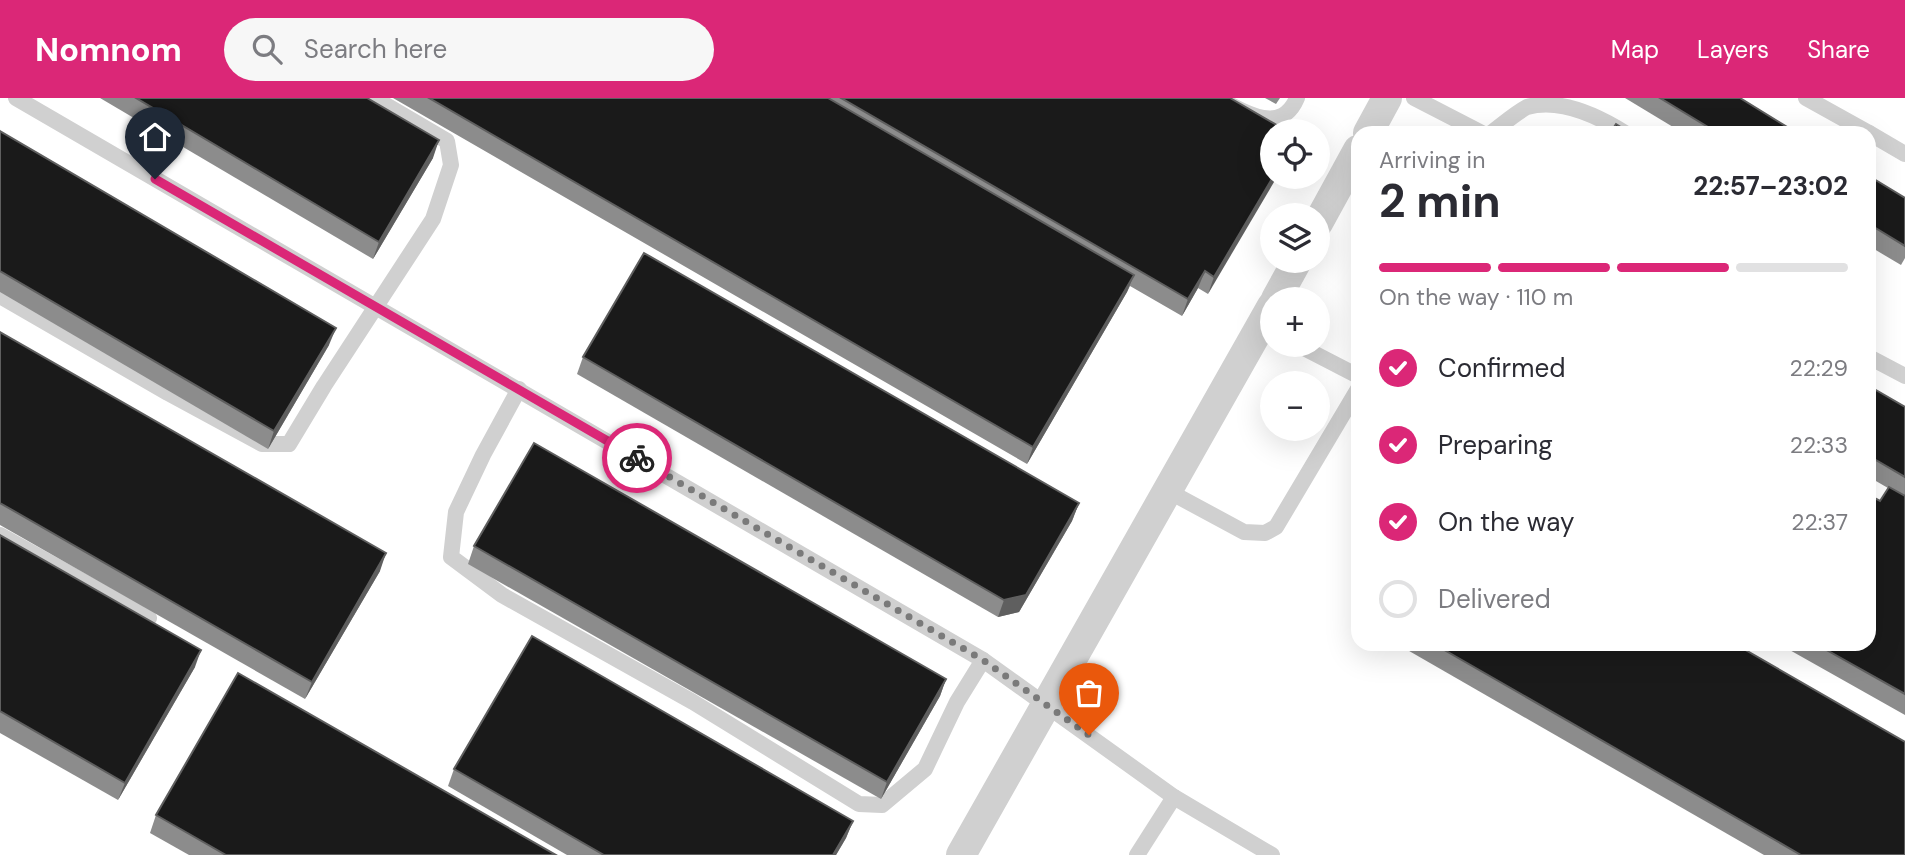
<!DOCTYPE html>
<meta charset="utf-8">
<style>
:root{--surface:#fff;--page:#f7f7f7;--text:#2b2b33;--muted:#7c7c81;--line:#e1e1e2;--accent:#db2777}
body{margin:0;font-family:"DM Sans",sans-serif;background:var(--page);color:var(--text);height:100vh;display:flex;flex-direction:column;font-size:26px;white-space:nowrap}
*{box-sizing:border-box;margin:0}
p{font-size:23px;color:var(--muted)}
.icon{flex:none;width:38px;height:38px;fill:none;stroke:currentColor;stroke-width:2;stroke-linecap:round;stroke-linejoin:round}
.map{position:relative;flex:1;overflow:hidden}
.side{position:absolute;left:1351px;top:28px;width:525px;height:525px;display:flex;flex-direction:column;background:var(--surface);border-radius:21px;box-shadow:0 7px 28px #0002}
.side>*{flex:none}
.tools{position:absolute;left:1260px;top:21px;display:grid;gap:14px}
.tools a{display:grid;place-items:center;width:70px;height:70px;border-radius:50%;background:var(--surface);box-shadow:0 7px 28px #0002;font-size:35px}
.pin{position:absolute;display:grid;place-items:center;width:60px;height:60px;color:#fff;margin:-72px -30px;border-radius:50% 50% 50% 0;rotate:-45deg;box-shadow:0 0 7px #0007}
.pin .icon{rotate:45deg}
.courier{position:absolute;display:grid;place-items:center;width:70px;height:70px;margin:-35px;border:5px solid #db2777;border-radius:50%;background:#fff;color:#222;box-shadow:0 2px 9px #0007}
.headline em{font-style:normal;font-weight:700}
.headline div{display:flex;flex-direction:column-reverse}
.headline{display:flex;align-items:center;justify-content:space-between;height:119px;padding:0 28px}
h1{font-size:46px;font-weight:700;line-height:52px}
.bar{display:grid;grid-template-columns:repeat(4,1fr);gap:10px 7px;align-content:center;height:84px;padding:0 28px}
.bar i{height:9px;border-radius:5px;background:var(--line)}
.bar .active{background:var(--accent)}
.bar p{grid-column:span 4}
ol{padding:0 28px;list-style:none}
li{display:flex;align-items:center;gap:21px;height:77px}
li p{margin-inline-start:auto}
li .icon{padding:7px;border-radius:50%;background:var(--accent);color:#fff;stroke-width:4}
li:last-child{color:var(--muted)}
li i{width:38px;height:38px;border:4px solid var(--line);border-radius:50%}
header{display:flex;align-items:center;gap:42px;box-sizing:border-box;height:98px;padding:0 35px;background:var(--accent);color:#fff}
header strong{font-size:33px}
nav{display:flex;gap:38px;margin-inline-start:auto;font-size:24px}
.search{width:490px;height:63px;background:var(--page);display:flex;align-items:center;gap:18px;box-sizing:border-box;padding:0 24px;border-radius:38px;color:var(--muted);font-size:26px}
.map>svg:first-child{display:block}
.lines{fill:none;stroke-linecap:round;stroke-linejoin:round}
.lane{stroke:#d0d0d0;stroke-width:16}
.street{stroke:#d0d0d0;stroke-width:30}
.wall{fill:#8c8c8c}
.shaded-wall{fill:#5f5f5f}
.building{fill:#1a1a1a;stroke:#5f5f5f;stroke-width:2}
.done{stroke:#7a7a7a;stroke-width:7;stroke-dasharray:0 12.6}
.route{stroke:#db2777;stroke-width:9}
</style>
<header>
<strong>Nomnom</strong>
<div class="search"><svg class="icon" aria-label="search" viewBox="0 0 24 24"><circle cx="10" cy="10" r="6"/><path d="M15 15l6 6"/></svg>Search here</div>
<nav><a>Map</a><a>Layers</a><a>Share</a></nav>
</header>
<div class="map">
<svg width="1905" height="757" viewBox="0 0 1905 757">
<rect width="100%" height="100%" fill="#fff"/>
<g class="lines">
<g class="lane">
<path d="M16,0L983,562L1174,699L1272,757"/>
<path d="M1218,0C1243,14 1281,38 1297,0"/>
<path d="M1414,0L1482,35"/>
<path d="M1806,0L1869,35"/>
<path d="M1491,35C1502,27 1514,16 1527,9C1560,0 1598,18 1625,35"/>
<path d="M1869,35L1905,56"/>
<path d="M0,198L168,295L262,346H289L324,288L433,121L451,67L447,43L374,0"/>
<path d="M1298,247L1358,278"/>
<path d="M1869,259L1905,278"/>
<path d="M519,291L483,357L456,414L451,459L502,497L693,604L859,706L882,707L925,671L957,604L983,562"/>
<path d="M1168,393L1244,434L1265,435L1276,429L1358,291"/>
<path d="M0,437L149,520"/>
<path d="M1137,757L1174,699"/>
</g>
<g class="street">
<path d="M1368,35L1387,0"/>
<path d="M1318,125L1358,52"/>
<path d="M1276,201L1297,163"/>
<path d="M961,757L1272,208"/>
</g>
</g>
<g class="wall">
<path d="M100,0H367L433,60L373,161Z"/>
<path d="M393,0H1230L1287,33L1208,196L1198,190L1182,218L1130,188L1127,194L1027,366Z"/>
<path d="M1265,0H1280L1276,6Z"/>
<path d="M1625,0H1740L1797,35H1683Z"/>
<path d="M0,33L329,247L268,351L0,194Z"/>
<path d="M1869,78L1905,100V160L1901,167L1869,148Z"/>
<path d="M0,234L380,473L305,601L0,427Z"/>
<path d="M583,259L1079,405L1072,423L1019,514L998,519L577,276Z"/>
<path d="M1869,288L1905,309V617L1779,546H1869L1880,403L1888,390L1869,379Z"/>
<path d="M0,437L195,569L118,702L0,635Z"/>
<path d="M474,448L946,581L940,598L881,701L468,466Z"/>
<path d="M1397,546H1735L1905,757H1764Z"/>
<path d="M454,671L853,723L846,740L836,757H567L448,688Z"/>
<path d="M156,717L556,757H189L150,735Z"/>
</g>
<g class="shaded-wall">
<path d="M439,42L433,60L373,161L379,144Z"/>
<path d="M1273,79H1277L1208,196L1214,179Z"/>
<path d="M1205,173L1198,190L1182,218L1188,201Z"/>
<path d="M1134,177L1127,194L1027,366L1033,349Z"/>
<path d="M336,230L329,247L268,351L274,333Z"/>
<path d="M1079,405L1072,423L1019,514L998,519L1004,502Z"/>
<path d="M386,455L380,473L305,601L312,584Z"/>
<path d="M201,552L195,569L118,702L125,685Z"/>
<path d="M946,581L940,598L881,701L887,684Z"/>
<path d="M853,723L846,740L836,757H833Z"/>
</g>
<g class="building">
<path d="M136,0H367L439,42L379,144Z"/>
<path d="M429,0H828L1134,177L1033,349Z"/>
<path d="M841,0H1230L1287,33H1272L1273,79L1214,179L1205,173L1188,201Z"/>
<path d="M1660,0H1740L1797,35H1718Z"/>
<path d="M1616,26L1630,35H1610Z"/>
<path d="M0,33L336,230L274,333L0,173Z"/>
<path d="M1869,78L1905,100V148L1869,126Z"/>
<path d="M644,155L1079,405L1026,497L1004,502L583,259Z"/>
<path d="M0,234L386,455L312,584L0,405Z"/>
<path d="M1869,288L1905,309V379L1869,358Z"/>
<path d="M534,345L946,581L887,684L474,448Z"/>
<path d="M1889,389L1905,398V596L1816,546H1869V397L1880,403Z"/>
<path d="M0,437L201,552L125,685L0,613Z"/>
<path d="M532,538L853,723L833,757H604L454,671Z"/>
<path d="M1434,546H1735L1905,644V757H1801Z"/>
<path d="M238,575L556,757H226L156,717Z"/>
</g>
<g class="lines">
<path class="done" d="M637,360L983,562L1089,637"/>
<path class="route" d="M155,81L637,360"/>
</g>
</svg>
<div class="tools">
<a><svg class="icon" aria-label="locate" viewBox="0 0 24 24"><circle cx="12" cy="12" r="6"/><path d="M12 2v4M12 18v4M2 12h4M18 12h4"/></svg></a>
<a><svg class="icon" aria-label="layers" viewBox="0 0 24 24"><path d="M12 4l9 5-9 5-9-5zM3 14l9 5 9-5"/></svg></a>
<a>+</a>
<a>−</a>
</div>
<div class="pin" style="left:1089px;top:637px;background:#ea580c"><svg class="icon" aria-label="bag" viewBox="0 0 24 24"><path d="M5 8h14l-1 12H6zM9 8a3 3 0 0 1 6 0"/></svg></div>
<div class="pin" style="left:155px;top:81px;background:#1f2937"><svg class="icon" aria-label="home" viewBox="0 0 24 24"><path d="M3 11l9-7 9 7M6 9v11h12V9"/></svg></div>
<div class="courier" style="left:637px;top:360px"><svg class="icon" aria-label="bike" viewBox="0 0 24 24"><circle cx="6" cy="16" r="4"/><circle cx="18" cy="16" r="4"/><path d="M6 16l4-8h5l3 8M10 8l3 8H6M13 5h3"/></svg></div>
<section class="side">
<div class="headline"><div><h1>2 min</h1><p>Arriving in</p></div><em>22:57–23:02</em></div>
<div class="bar"><i class="active"></i><i class="active"></i><i class="active"></i><i></i><p>On the way · 110 m</p></div>
<ol>
<li><svg class="icon" aria-label="check" viewBox="0 0 24 24"><path d="M5 12l5 5 9-10"/></svg>Confirmed<p>22:29</p></li>
<li><svg class="icon" aria-label="check" viewBox="0 0 24 24"><path d="M5 12l5 5 9-10"/></svg>Preparing<p>22:33</p></li>
<li><svg class="icon" aria-label="check" viewBox="0 0 24 24"><path d="M5 12l5 5 9-10"/></svg>On the way<p>22:37</p></li>
<li><i></i>Delivered</li>
</ol>
</section>
</div>
